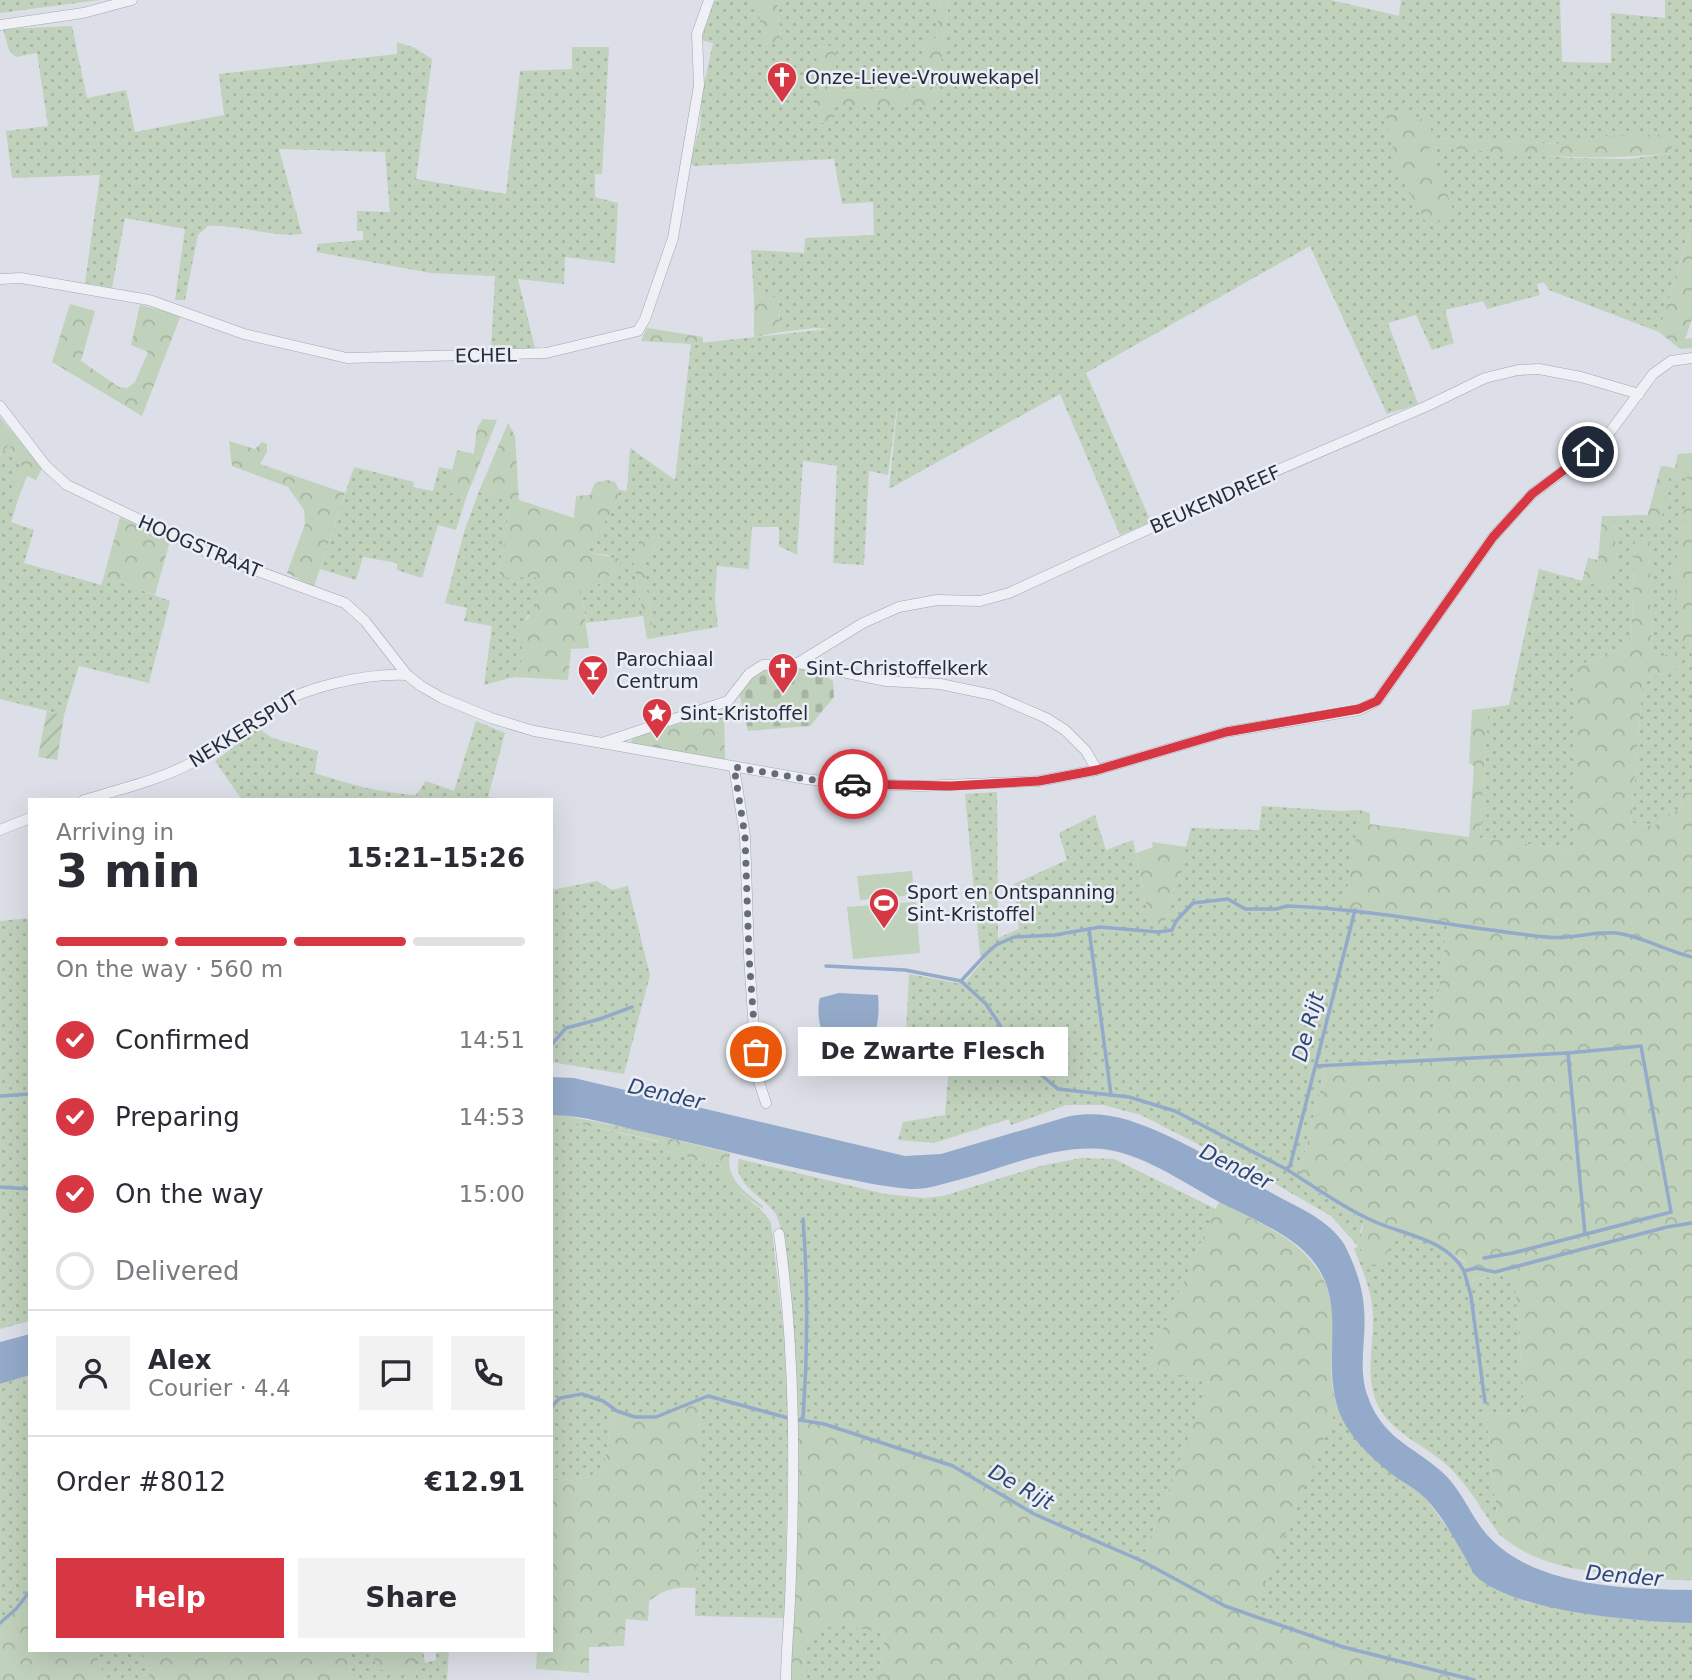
<!DOCTYPE html>
<meta charset="utf-8">
<style>
:root{--surface:#fff;--page:#f2f2f3;--text:#2b2b33;--muted:#7c7c81;--line:#e1e1e2;--accent:#d63742}
body{margin:0;font-family:"DejaVu Sans",sans-serif;background:var(--page);color:var(--text);height:100vh;display:flex;flex-direction:column;font-size:26px;white-space:nowrap}
*{box-sizing:border-box;margin:0}
p{font-size:23px;color:var(--muted)}
.icon{flex:none;width:38px;height:38px;fill:none;stroke:currentColor;stroke-width:2;stroke-linecap:round;stroke-linejoin:round}
.map{position:relative;flex:1;overflow:hidden}
.drawer{position:absolute;left:28px;top:798px;width:525px;height:854px;display:flex;flex-direction:column;background:var(--surface);border-radius:0px;box-shadow:0 7px 28px #0002}
.drawer>*{flex:none}
.pin{position:absolute;display:grid;place-items:center;width:60px;height:60px;color:#fff;margin:-30px;border:4px solid #fff;border-radius:50%;box-shadow:0 2px 7px #0007}
.courier{position:absolute;display:grid;place-items:center;width:70px;height:70px;margin:-35px;border:5px solid #d63742;border-radius:50%;background:#fff;color:#222;box-shadow:0 2px 9px #0007}
.bubble{position:absolute;height:49px;border-radius:0px;background:var(--surface);box-shadow:0 7px 28px #0002;font-size:23px;font-weight:600;line-height:49px;text-align:center}
.summary em{font-style:normal;font-weight:600}
.summary div{display:flex;flex-direction:column-reverse}
.summary{display:flex;align-items:center;justify-content:space-between;height:119px;padding:0 28px}
h1{font-size:46px;font-weight:600;line-height:52px}
.bar{display:grid;grid-template-columns:repeat(4,1fr);gap:10px 7px;align-content:center;height:84px;padding:0 28px}
.bar i{height:9px;border-radius:5px;background:var(--line)}
.bar .on{background:var(--accent)}
.bar p{grid-column:span 4}
.line{display:flex;align-items:center;gap:18px;padding:0 28px;border-top:2px solid var(--line)}
.line div{flex:1}
.round{display:grid;place-items:center;flex:none;width:74px;height:74px;border-radius:0px;background:var(--page)}
ol{padding:0 28px;list-style:none}
li{display:flex;align-items:center;gap:21px;height:77px}
li p{margin-inline-start:auto}
li .icon{padding:7px;border-radius:50%;background:var(--accent);color:#fff;stroke-width:4}
li:last-child{color:var(--muted)}
li i{width:38px;height:38px;border:4px solid var(--line);border-radius:50%}
.action{display:flex;gap:14px;margin-top:auto;padding:14px 28px}
.action a{flex:1;height:80px;border-radius:0px;background:var(--accent);color:#fff;font-size:28px;font-weight:600;line-height:80px;text-align:center}
.action a+a{background:var(--page);color:var(--text)}
.map>svg:first-child{display:block}
.grass{fill:url(#grass-dots);fill-rule:evenodd}
.forest{fill:url(#forest-crowns)}
.cemetery{fill:url(#cemetery-stones)}
.garden{fill:url(#garden-furrows)}
.pitch{fill:#c0d1bc}
.water{fill:#94aaca}
.lines{fill:none;stroke-linecap:round;stroke-linejoin:round}
.stream{stroke:#94aaca;stroke-width:3.5}
.minor-casing{stroke:#a1a6b1;stroke-width:11}
.minor{stroke:#eef0f5;stroke-width:10}
.done{stroke:#656b79;stroke-width:7;stroke-dasharray:0 12.6}
.route{stroke:#d63742;stroke-width:9}
.labels{text-anchor:middle;dominant-baseline:central;stroke-width:5;stroke-linejoin:round;paint-order:stroke}
.poi-label{font-size:19px;fill:#252c3e;stroke:#ebeef5;text-anchor:start}
.street-label{font-size:19px;fill:#252c3e;stroke:#ebeef5}
.water-label{font-size:21px;font-style:italic;fill:#2d4774;stroke:#ebeef5}
</style>
<div class="map">
<svg width="1692" height="1680" viewBox="0 0 1692 1680">
<defs>
<pattern id="grass-dots" width="8" height="8" patternUnits="userSpaceOnUse" patternTransform="scale(1.75)"><rect width="8" height="8" fill="#c0d1bc"/><path d="M2 2h.1M6 6h.1" fill="none" stroke="#a5b4a3" stroke-width="1.8" stroke-linecap="round"/></pattern>
<pattern id="forest-crowns" width="20" height="18" patternUnits="userSpaceOnUse" patternTransform="scale(1.75)"><rect width="20" height="18" fill="#c0d1bc"/><path d="M2 6a3 3 0 1 1 6 0M12 15a3 3 0 1 1 6 0" fill="none" stroke="#a5b4a3"/></pattern>
<pattern id="cemetery-stones" width="16" height="16" patternUnits="userSpaceOnUse" patternTransform="scale(1.75)"><rect width="16" height="16" fill="#c0d1bc"/><path d="M2 7V4a2 2 0 0 1 4 0v3zM10 15v-3a2 2 0 0 1 4 0v3z" fill="#a5b4a3"/></pattern>
<pattern id="garden-furrows" width="10" height="10" patternUnits="userSpaceOnUse" patternTransform="scale(1.75)"><rect width="10" height="10" fill="#c0d1bc"/><path d="M-1 1l2-2M0 10L10 0M9 11l2-2" fill="none" stroke="#a5b4a3"/></pattern>
</defs>
<rect width="100%" height="100%" fill="#dcdfe7"/>
<g class="grass">
<path d="M0,0H99L0,13Z"/>
<path d="M719,0H757L764,44L781,41L777,0H940L936,39L926,38L919,88L835,91L836,46L816,47L834,107L935,106L949,0H1331L1399,16L1401,0H1560L1562,62L1611,63V13L1665,18V0H1692V223L1659,332L1549,290L1544,282L1537,284L1540,295L1487,309L1483,301L1445,310L1454,343L1432,350L1416,315L1388,323L1418,404L1387,414L1310,246L1086,373L1151,522L1120,535L1060,394L889,489L899,393L888,475L869,471L864,565L833,563L837,466L803,461L797,555L779,546V527H752L749,569L717,566L715,600L718,627L654,638L644,570L646,559L656,547L633,559L643,616L586,623L581,588L599,584L620,567L608,555L590,553L585,548C598,528 616,514 619,490L627,491L630,448L675,480L691,344L828,329L815,328L781,332L778,298L754,296L751,250L804,253L805,238L874,235L873,202L842,204L834,159L693,166L690,161L700,127L702,94L713,43L701,40L714,1ZM1386,110L1430,138L1564,144L1604,136L1672,153L1629,159L1574,158L1429,147L1396,166Z"/>
<path d="M72,26L87,98L126,90L135,132L224,115L219,74L397,54V42L415,48L432,59L416,179L506,194L520,71L572,69V47H609L602,174H595V197L618,203L615,263L565,257L564,284L518,279L535,348L491,351L495,276L431,273L316,252L318,244L363,240V231H357V211L390,212L385,152L279,149L302,234C270,238 240,224 208,226L198,235L185,300H175L185,229L125,218L112,288L85,283L100,175L12,178L6,131L48,126L37,53L16,57L9,50L3,29Z"/>
<path d="M9,445L22,466L10,492L19,497L11,522L34,530L24,563L101,585L104,576L170,601L149,683L79,666L64,715L0,699V455Z"/>
<path d="M354,467L414,482L413,487L433,491L439,467L454,470L448,492L466,498L456,530L438,525L422,578L397,570V563L363,557L356,580L320,569Z"/>
<path d="M1670,474L1690,479L1674,578L1689,647H1692V793L1683,792L1680,808L1654,826L1631,823L1643,680L1680,668L1652,658L1649,541L1635,540L1631,645L1577,666V850L1480,838L1488,708L1509,705L1539,569L1608,588V567H1617L1614,516L1648,515L1646,525Z"/>
<path d="M479,491L511,500L498,577H536L543,594L537,607L526,618L523,646L524,656L514,677L484,685L492,626L464,621L467,608L445,603L464,532Z"/>
<path d="M476,721L505,733L488,797L507,800H242L215,761L258,728L272,738L318,751L315,773C353,785 376,792 416,795L426,781L454,791Z"/>
<path d="M997,792L998,938L1019,929L1014,884L1067,860L1059,833L1095,815L1106,850L1133,840L1150,925L1165,923L1191,828L1259,830L1262,806L1341,811L1360,810L1344,910L1448,922L1430,1056L1327,1063L1298,1180L1364,1221L1360,1232L1386,1255L1395,1235L1433,1243L1465,1262L1471,1281L1514,1271L1525,1413L1486,1414L1499,1534C1483,1512 1470,1488 1451,1469C1428,1445 1389,1434 1376,1401C1365,1372 1374,1345 1373,1316C1372,1291 1363,1271 1354,1249L1358,1246L1331,1216L1274,1183L1141,1115L1103,1105H1066L1011,1125L1009,1119L934,1143L898,1140L903,1122L945,1115L951,1040L906,1031L909,974L957,983L966,981L984,960L980,954L965,794Z"/>
<path d="M597,881L612,890L628,886L650,975L624,1074L551,1062V890Z"/>
<path d="M30,918V1321L0,1329V921Z"/>
<path d="M551,1122H571L660,1142L658,1149L720,1165C732,1196 756,1197 771,1223L786,1353L788,1418L785,1618L695,1616L700,1401C668,1413 651,1423 617,1411L611,1421L604,1468L586,1478L551,1481Z"/>
<path d="M1081,1158L1114,1159L1216,1209L1146,1366L1209,1383L1142,1561L1034,1514L957,1468L904,1449L797,1418L783,1240C781,1231 780,1221 775,1213C762,1195 732,1184 739,1159L885,1194L924,1198L943,1196L1040,1166Z"/>
<path d="M30,1375V1591L16,1609L0,1623V1384Z"/>
<path d="M1337,1407L1350,1431L1362,1447L1396,1477L1424,1496L1449,1530L1526,1602L1630,1619L1692,1623V1680H1474L1343,1647L1251,1616Z"/>
<path d="M838,1625L885,1633L878,1680H803L807,1636Z"/>
<path d="M95,1650H142L151,1680H105Z"/>
<path d="M347,1650H373L376,1668L405,1674V1680H352Z"/>
<path d="M416,1650H423L425,1663L436,1660V1650H449L447,1680H416Z"/>
</g>
<g class="forest">
<path d="M757,0H777L781,42L763,44Z"/>
<path d="M940,0H949L935,107H834V123H818L816,47L836,46L835,91L919,88L926,38H936Z"/>
<path d="M1385,109L1431,122V138L1564,144L1604,136L1671,134L1672,153C1590,163 1512,153 1429,147L1454,212L1428,227L1396,166Z"/>
<path d="M1692,224V319L1685,339L1692,338V348L1680,349L1659,332Z"/>
<path d="M754,296L778,297L781,332L754,337Z"/>
<path d="M70,304L95,311L81,361L119,387L127,388L135,382L148,352L131,345L140,305L181,315L142,416L52,362Z"/>
<path d="M647,328L703,337V343L691,344L641,341Z"/>
<path d="M0,417L42,468L36,480L27,476L19,497L10,492L22,466L9,445L0,454Z"/>
<path d="M483,419L497,420L466,498L447,492L457,450L474,454L477,428Z"/>
<path d="M508,423L515,436L519,500L574,518L576,496L590,495L595,483L607,480L615,482L619,490C616,514 598,528 586,548L590,553L621,559L620,567L599,584L581,588L589,648L571,649L568,680L514,677L524,655L518,634C525,620 536,609 542,594L535,577L498,578L511,500L479,491Z"/>
<path d="M229,441L255,449L262,442L267,444V452L260,464L345,493L314,587L287,573L305,524L304,510L288,487L232,466Z"/>
<path d="M1692,453V647L1681,644L1674,578L1689,479L1670,474L1660,528L1645,525L1661,466L1675,468L1678,454Z"/>
<path d="M1602,516H1614L1617,567H1608V588L1582,581L1588,558L1598,560Z"/>
<path d="M120,517L170,541L155,595L104,576Z"/>
<path d="M654,536L660,541L646,559L644,570L654,638L647,639L633,559L636,546Z"/>
<path d="M1635,539L1649,541L1652,658L1678,652L1680,668L1643,680L1631,823L1654,826L1680,808L1683,792L1692,793V1580C1672,1581 1652,1578 1632,1576C1584,1571 1536,1567 1499,1534L1486,1414L1525,1413L1514,1271L1470,1281L1465,1261L1433,1243L1395,1236L1386,1255L1375,1267L1370,1265L1359,1246L1364,1221L1298,1180L1327,1063L1430,1056L1448,922L1344,910L1360,810L1370,813V824L1469,837L1474,766L1469,763L1472,710L1488,708L1480,838L1577,850V666L1631,645Z"/>
<path d="M715,713H724L725,760L633,745L631,741L636,736Z"/>
<path d="M1152,842L1186,847L1165,923L1150,925L1136,853L1153,847Z"/>
<path d="M551,1115H562L623,1127L730,1153C725,1179 745,1192 763,1206V1209L729,1184L720,1165L658,1149L659,1141L571,1122H551Z"/>
<path d="M1219,1202C1272,1229 1331,1251 1333,1320C1334,1340 1330,1360 1332,1380C1332,1389 1335,1398 1337,1407L1252,1616L1343,1647L1474,1680H878L885,1633L838,1625L807,1636L803,1680H790L797,1418L904,1449L957,1468L1034,1514L1142,1561L1209,1383L1146,1366Z"/>
<path d="M700,1401L696,1588C677,1586 664,1589 649,1601L648,1621L626,1619L624,1646L589,1647V1673L536,1669L537,1650H551V1481L586,1478L604,1468L611,1421L617,1411C651,1423 669,1413 700,1401Z"/>
<path d="M30,1591V1650H95L105,1680H0V1623L16,1609Z"/>
<path d="M142,1650H347L352,1680H151Z"/>
<path d="M373,1650H416V1680H405L404,1674L376,1669Z"/>
</g>
<path class="cemetery" d="M774,666C794,668 816,668 833,681L834,697L810,726L748,731L739,692L756,672Z"/>
<path class="garden" d="M47,711L64,715L57,760L38,757Z"/>
<g class="pitch">
<path d="M912,871L914,895L860,900L857,876Z"/>
<path d="M916,902L920,953L853,959L847,907Z"/>
</g>
<g class="water">
<path d="M839,993L878,995C880,1016 877,1032 869,1052C865,1053 858,1058 854,1058C825,1059 814,1019 820,998Z"/>
<path d="M551,1077L574,1078L905,1156L941,1154L1070,1116C1090,1113 1108,1114 1128,1120C1177,1136 1225,1166 1270,1192C1289,1203 1312,1212 1329,1227C1337,1234 1344,1242 1348,1252C1356,1269 1363,1289 1364,1308C1367,1338 1357,1369 1368,1397C1382,1437 1412,1446 1441,1471C1463,1490 1471,1519 1491,1539C1538,1587 1628,1589 1692,1590V1623C1641,1622 1511,1612 1475,1575C1471,1570 1468,1562 1465,1557C1453,1537 1442,1515 1425,1498C1417,1490 1406,1484 1397,1478C1372,1459 1344,1434 1336,1402C1322,1345 1353,1290 1297,1245C1275,1228 1247,1216 1223,1204C1187,1185 1149,1157 1109,1150C1059,1142 1005,1168 958,1180C942,1184 926,1190 910,1189C884,1187 858,1181 833,1176C771,1163 710,1147 648,1133C617,1126 583,1115 551,1115Z"/>
<path d="M30,1334V1375L0,1384V1342Z"/>
</g>
<g class="lines">
<g class="stream">
<path d="M1089,929L1111,1095"/>
<path d="M826,966L905,970L961,981L986,1004L1022,1059L1058,1089L1129,1097L1175,1111L1286,1169L1290,1166L1355,910"/>
<path d="M961,981L986,954L996,945L1014,937L1055,935L1100,927L1158,932L1172,930L1176,921L1193,903L1228,899L1245,909H1276L1287,906C1374,909 1460,928 1546,937C1569,940 1593,931 1616,933C1642,936 1666,951 1692,957"/>
<path d="M551,1045L566,1028L600,1019L632,1007"/>
<path d="M1316,1066L1568,1053L1585,1234"/>
<path d="M0,1096L30,1094"/>
<path d="M1286,1169C1314,1186 1341,1207 1371,1220C1402,1235 1446,1238 1464,1271"/>
<path d="M0,1187L30,1189"/>
<path d="M803,1219C808,1286 808,1352 803,1419"/>
<path d="M1484,1258L1513,1253L1671,1212L1641,1046L1568,1053"/>
<path d="M1485,1402L1471,1296L1464,1271L1476,1268L1495,1272L1667,1227L1692,1223"/>
<path d="M551,1410L553,1405L560,1398L582,1394L603,1401L617,1411L635,1417H656L708,1396L788,1418L824,1424L953,1466L1034,1514L1142,1561L1225,1606L1343,1647L1474,1680"/>
<path d="M0,1623L16,1609L30,1591"/>
</g>
<g class="minor-casing">
<g id="minor">
<path d="M0,25L83,13L132,0"/>
<path d="M0,279L21,278L149,300L244,334L347,358L546,353L638,331L645,319L673,238L699,85L697,34L709,0"/>
<path d="M0,406L46,466L67,485L211,554L345,603L365,621L407,675L421,686L442,698L491,718L534,731L806,779L840,783L920,786L1039,781L1097,770L1226,732L1359,710L1377,701L1493,537L1532,494L1577,461L1610,432L1653,374L1671,361L1692,358"/>
<path d="M798,663L863,623L899,607L937,600L980,601L1009,593L1264,476L1427,406L1485,378L1518,370L1539,369L1581,377L1639,394"/>
<path d="M602,743L728,701L749,674L763,665L798,663L886,681L940,684L993,695L1046,718L1065,730L1086,751L1097,770"/>
<path d="M734,767L745,836L749,956L757,1076L766,1103"/>
<path d="M84,800C121,789 160,780 195,761C221,747 244,726 269,710C303,687 366,673 407,675"/>
<path d="M0,830L30,818"/>
<path d="M779,1234C796,1355 795,1478 790,1600C789,1627 786,1653 786,1680"/>
</g>
</g>
<use href="#minor" class="minor"/>
</g>
<g class="lines">
<path class="done" d="M756,1052L749,956L745,836L734,767L806,779L853,784"/>
<path class="route" d="M853,784L951,786L1039,781L1097,770L1226,732L1359,709L1377,701L1493,537L1532,494L1588,452"/>
</g>
<defs>
<g id="church-pin" transform="scale(1.575)"><path d="M0 17L-7.5 6A9.5 9.5 0 1 1 7.5 6Z" fill="#d63742" stroke="#ebeef5"/><path d="M-1.2-6h2.4v3.5h3.3v2.4h-3.3V6h-2.4V-.1h-3.3v-2.4h3.3Z" fill="#fff"/></g>
<g id="bar-pin" transform="scale(1.575)"><path d="M0 17L-7.5 6A9.5 9.5 0 1 1 7.5 6Z" fill="#d63742" stroke="#ebeef5"/><path d="M-6-5H6L.8 .8V4.5H3.5V6h-7V4.5H-.8V.8Z" fill="#fff"/></g>
<g id="sight-pin" transform="scale(1.575)"><path d="M0 17L-7.5 6A9.5 9.5 0 1 1 7.5 6Z" fill="#d63742" stroke="#ebeef5"/><path d="M0-6L1.8-2.2L6-1.7L2.9 1.2L3.7 5.4L0 3.3L-3.7 5.4L-2.9 1.2L-6-1.7L-1.8-2.2Z" fill="#fff"/></g>
<g id="stadium-pin" transform="scale(1.575)"><path d="M0 17L-7.5 6A9.5 9.5 0 1 1 7.5 6Z" fill="#d63742" stroke="#ebeef5"/><path d="M0-5a6.5 5 0 1 0 0 10a6.5 5 0 1 0 0-10ZM-3.5-1.8h7v3.6h-7Z" fill="#fff"/></g>
</defs>
<g fill-rule="evenodd">
<use href="#church-pin" x="782" y="77"/>
<use href="#church-pin" x="783" y="668"/>
<use href="#bar-pin" x="593" y="670"/>
<use href="#sight-pin" x="657" y="713"/>
<use href="#stadium-pin" x="884" y="903"/>
</g>
<g class="labels">
<g class="poi-label">
<text x="805" y="77">Onze-Lieve-Vrouwekapel</text>
<text x="616" y="659">Parochiaal<tspan x="616" dy="22">Centrum</tspan></text>
<text x="806" y="668">Sint-Christoffelkerk</text>
<text x="680" y="713">Sint-Kristoffel</text>
<text x="907" y="892">Sport en Ontspanning<tspan x="907" dy="22">Sint-Kristoffel</tspan></text>
</g>
<g class="street-label">
<text transform="translate(486 355) rotate(-1)">ECHEL</text>
<text transform="translate(1215 499) rotate(-24)">BEUKENDREEF</text>
<text transform="translate(200 546) rotate(23)">HOOGSTRAAT</text>
<text transform="translate(244 729) rotate(-32)">NEKKERSPUT</text>
</g>
<g class="water-label">
<text transform="translate(1308 1027) rotate(-75)">De Rijt</text>
<text transform="translate(666 1094) rotate(13)">Dender</text>
<text transform="translate(1236 1167) rotate(26)">Dender</text>
<text transform="translate(1021 1487) rotate(29)">De Rijt</text>
<text transform="translate(1624 1576) rotate(5)">Dender</text>
</g>
</g>
</svg>
<div class="pin" style="left:756px;top:1052px;background:#ea580c"><svg class="icon" aria-label="bag" viewBox="0 0 24 24"><path d="M5 8h14l-1 12H6zM9 8a3 3 0 0 1 6 0"/></svg></div>
<div class="pin" style="left:1588px;top:452px;background:#1f2937"><svg class="icon" aria-label="home" viewBox="0 0 24 24"><path d="M3 11l9-7 9 7M6 9v11h12V9"/></svg></div>
<div class="courier" style="left:853px;top:784px"><svg class="icon" aria-label="car" viewBox="0 0 24 24"><path d="M5 17H2v-5l4-1 3-4h7l3 4 3 1v5h-3M9 17h6M6 11h13"/><circle cx="7" cy="17" r="2"/><circle cx="17" cy="17" r="2"/></svg></div>
<div class="bubble" style="left:798px;top:1027px;width:270px">De Zwarte Flesch</div>
<section class="drawer">
<div class="summary"><div><h1>3 min</h1><p>Arriving in</p></div><em>15:21–15:26</em></div>
<div class="bar"><i class="on"></i><i class="on"></i><i class="on"></i><i></i><p>On the way · 560 m</p></div>
<ol>
<li><svg class="icon" aria-label="check" viewBox="0 0 24 24"><path d="M5 12l5 5 9-10"/></svg>Confirmed<p>14:51</p></li>
<li><svg class="icon" aria-label="check" viewBox="0 0 24 24"><path d="M5 12l5 5 9-10"/></svg>Preparing<p>14:53</p></li>
<li><svg class="icon" aria-label="check" viewBox="0 0 24 24"><path d="M5 12l5 5 9-10"/></svg>On the way<p>15:00</p></li>
<li><i></i>Delivered</li>
</ol>
<div class="line" style="height:126px"><a class="round"><svg class="icon" aria-label="person" viewBox="0 0 24 24"><circle cx="12" cy="8" r="4"/><path d="M4 21q1-7 8-7t8 7"/></svg></a><div><b>Alex</b><p>Courier · 4.4</p></div><a class="round"><svg class="icon" aria-label="chat" viewBox="0 0 24 24"><path d="M4 5h16v11H9l-5 4z"/></svg></a><a class="round"><svg class="icon" aria-label="phone" viewBox="0 0 24 24"><path d="M5 4h4l2 5-3 2q2 4 5 5l2-3 5 2v4C11 20 4 13 5 4z"/></svg></a></div>
<div class="line" style="height:91px"><div>Order #8012</div><b>€12.91</b></div>
<div class="action"><a>Help</a><a>Share</a></div>
</section>
</div>
